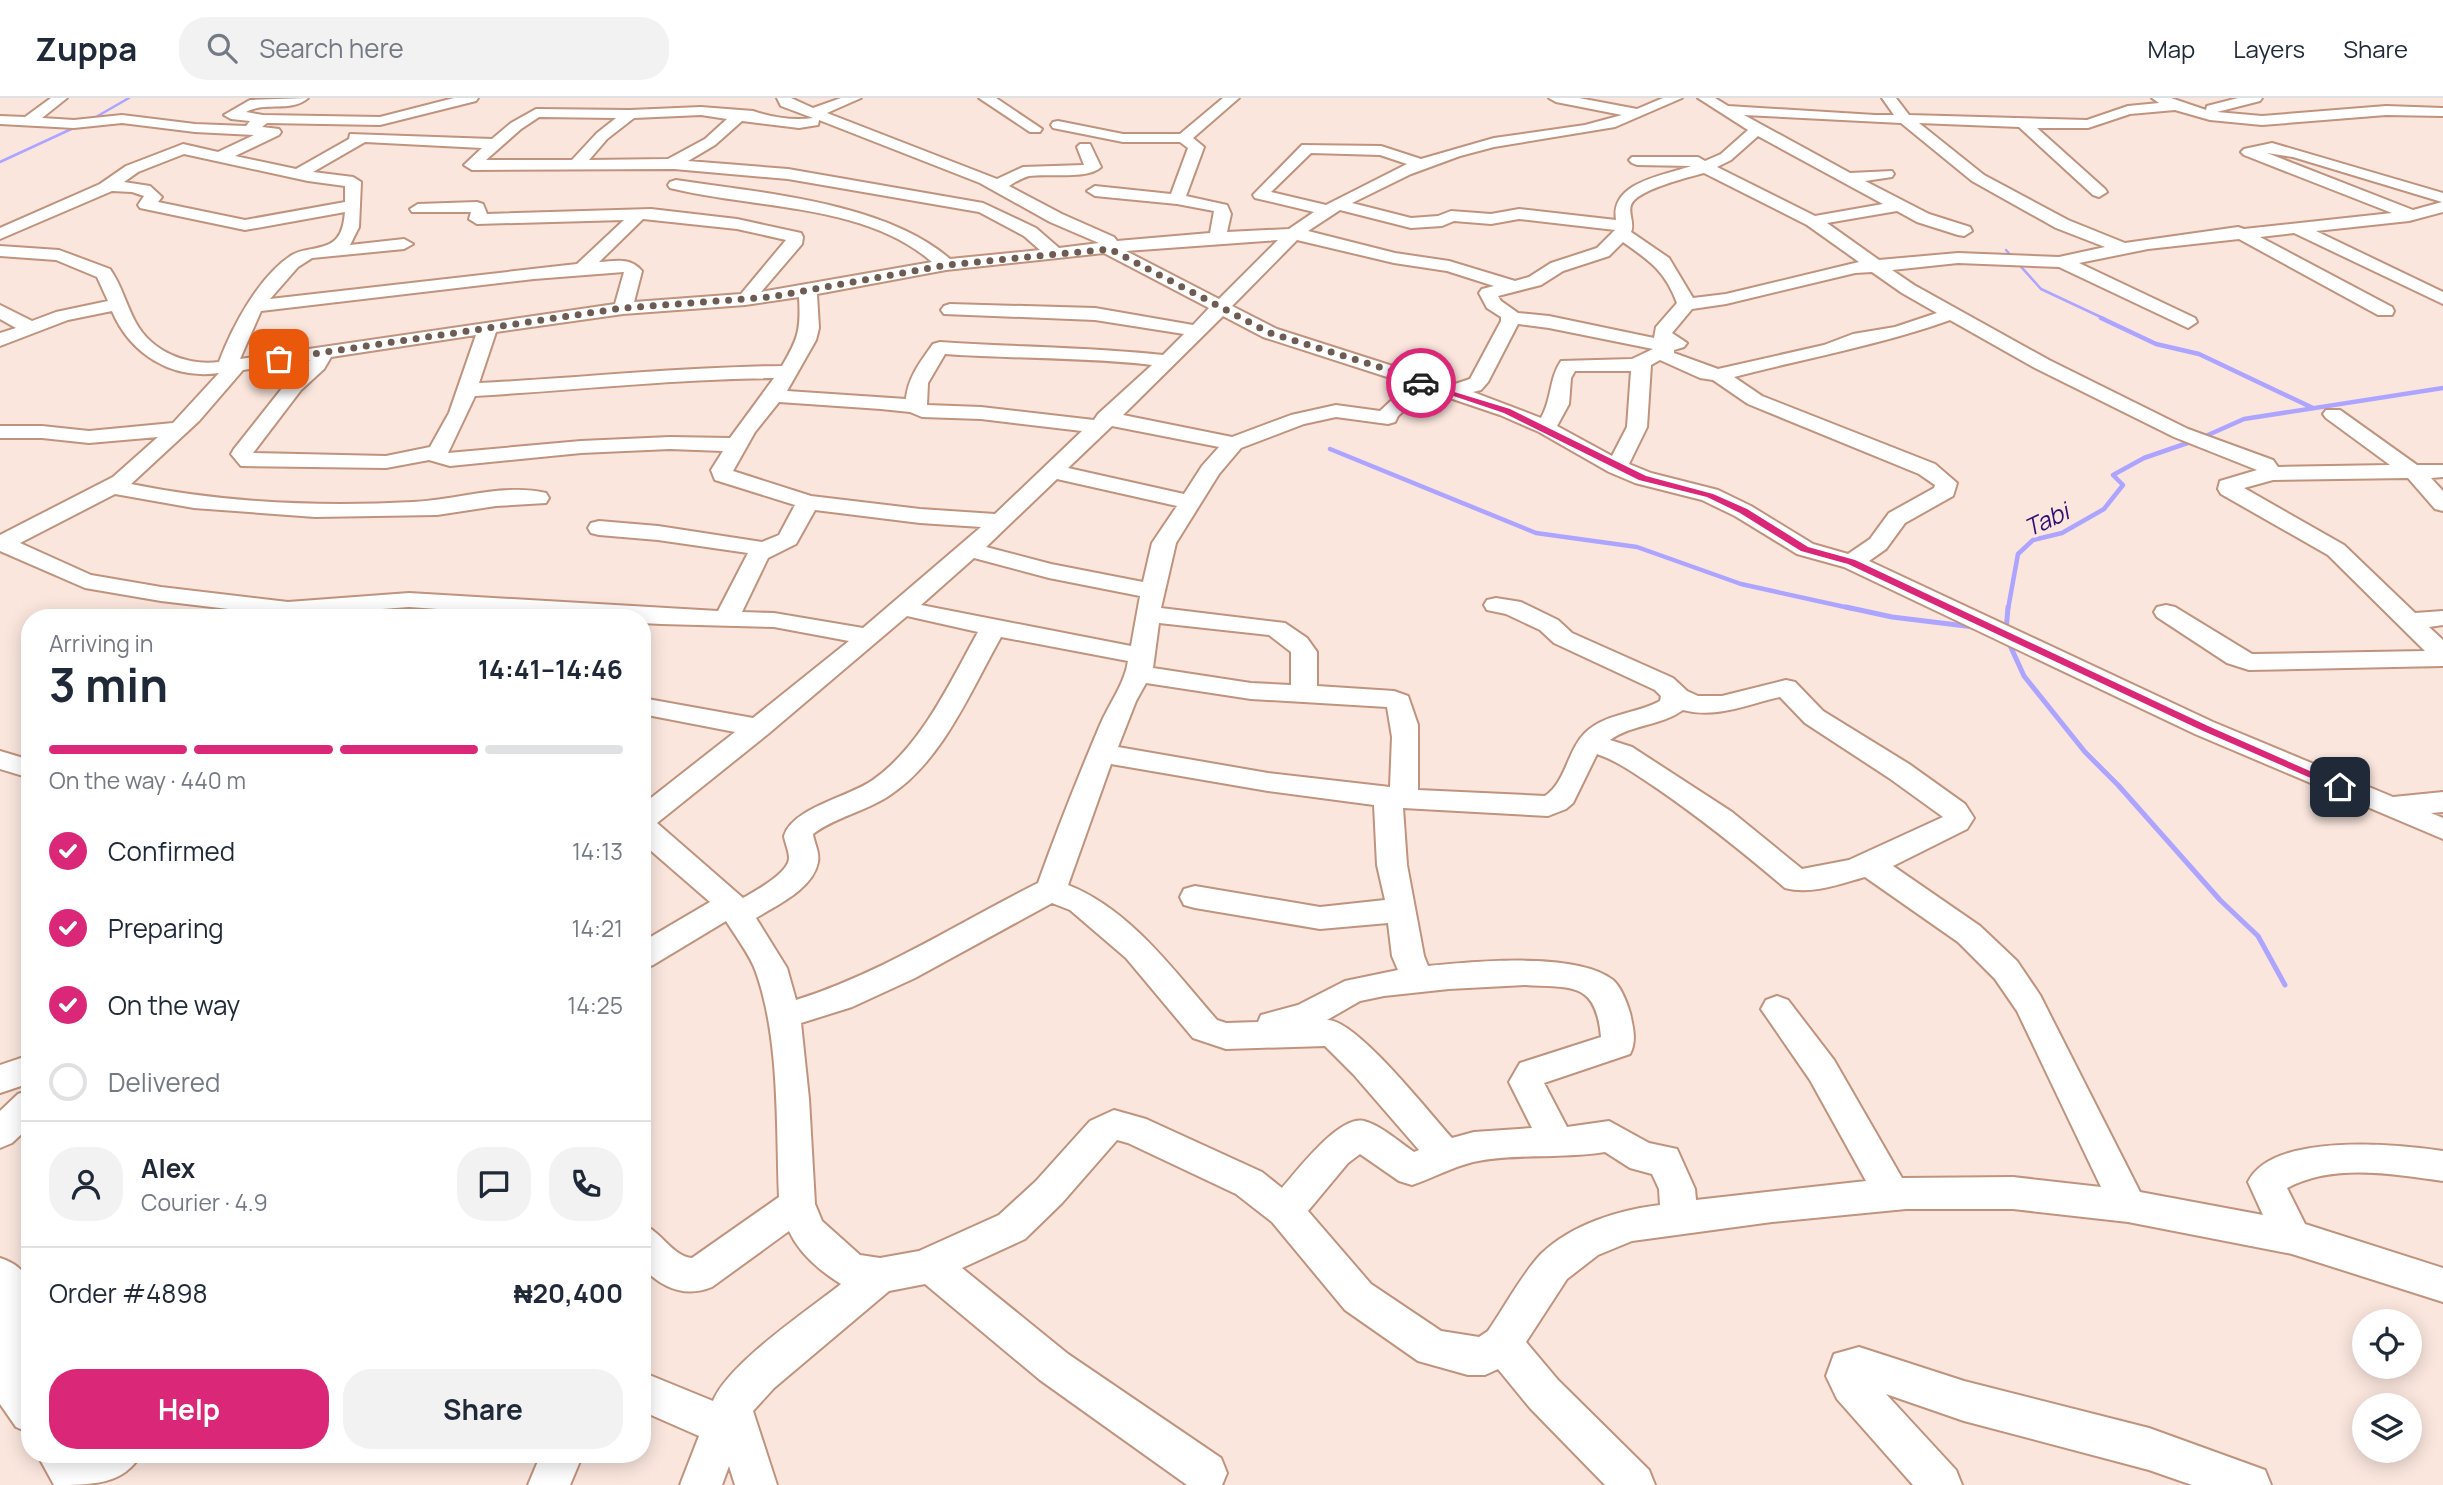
<!DOCTYPE html>
<meta charset="utf-8">
<style>
:root{--surface:#fff;--page:#f2f2f3;--text:#1f2937;--muted:#747a83;--line:#e0e1e3;--accent:#db2777}
body{margin:0;font-family:Manrope,sans-serif;background:var(--page);color:var(--text);height:100vh;display:flex;flex-direction:column;font-size:26px;white-space:nowrap}
*{box-sizing:border-box;margin:0}
p{font-size:23px;color:var(--muted)}
.icon{flex:none;width:38px;height:38px;fill:none;stroke:currentColor;stroke-width:2;stroke-linecap:round;stroke-linejoin:round}
.map{position:relative;flex:1;overflow:hidden}
.side{position:absolute;left:21px;top:511px;width:630px;height:854px;display:flex;flex-direction:column;background:var(--surface);border-radius:28px;box-shadow:0 4px 18px #0003}
.side>*{flex:none}
.fabs{position:absolute;left:2352px;top:1211px;display:grid;gap:14px}
.fabs a{display:grid;place-items:center;width:70px;height:70px;border-radius:50%;background:var(--surface);box-shadow:0 4px 18px #0003;font-size:35px}
.pin{position:absolute;display:grid;place-items:center;width:60px;height:60px;color:#fff;margin:-30px;border-radius:14px;box-shadow:0 4px 10px #0006}
.courier{position:absolute;display:grid;place-items:center;width:70px;height:70px;margin:-35px;border:5px solid #db2777;border-radius:50%;background:#fff;color:#222;box-shadow:0 2px 9px #0007}
.head em{font-style:normal;font-weight:700}
.head div{display:flex;flex-direction:column-reverse}
.head{display:flex;align-items:center;justify-content:space-between;height:119px;padding:0 28px}
h1{font-size:46px;font-weight:700;line-height:52px}
.bar{display:grid;grid-template-columns:repeat(4,1fr);gap:10px 7px;align-content:center;height:84px;padding:0 28px}
.bar i{height:9px;border-radius:5px;background:var(--line)}
.bar .current{background:var(--accent)}
.bar p{grid-column:span 4}
.line{display:flex;align-items:center;gap:18px;padding:0 28px;border-top:2px solid var(--line)}
.line div{flex:1}
.round{display:grid;place-items:center;flex:none;width:74px;height:74px;border-radius:28px;background:var(--page)}
ol{padding:0 28px;list-style:none}
li{display:flex;align-items:center;gap:21px;height:77px}
li p{margin-inline-start:auto}
li .icon{padding:7px;border-radius:50%;background:var(--accent);color:#fff;stroke-width:4}
li:last-child{color:var(--muted)}
li i{width:38px;height:38px;border:4px solid var(--line);border-radius:50%}
.primary-button{display:flex;gap:14px;margin-top:auto;padding:14px 28px}
.primary-button a{flex:1;height:80px;border-radius:28px;background:var(--accent);color:#fff;font-size:28px;font-weight:700;line-height:80px;text-align:center}
.primary-button a+a{background:var(--page);color:var(--text)}
header{display:flex;align-items:center;gap:42px;box-sizing:border-box;height:98px;padding:0 35px;background:var(--surface);border-bottom:2px solid var(--line)}
header strong{font-size:33px}
nav{display:flex;gap:38px;margin-inline-start:auto;font-size:24px}
.search{width:490px;height:63px;background:var(--page);display:flex;align-items:center;gap:18px;box-sizing:border-box;padding:0 24px;border-radius:28px;color:var(--muted);font-size:26px}
.map>svg:first-child{display:block}
.lines{fill:none;stroke-linecap:round;stroke-linejoin:round}
.stream-far2{stroke:#aca4fe;stroke-width:2.5}
.stream-far1{stroke:#aca4fe;stroke-width:4.5}
.stream{stroke:#aca4fe;stroke-width:5}
.minor-casing{stroke:#bf937d;stroke-width:4}
.minor{fill:#fff;fill-rule:evenodd}
.route{fill:#db2777}
.done{stroke:#6d5c53;stroke-width:7;stroke-dasharray:0 12.6}
.labels{text-anchor:middle;dominant-baseline:central;stroke-width:6;stroke-linejoin:round;paint-order:stroke}
.water-label{font-size:24px;font-style:italic;fill:#301074;stroke:#fae6dd}
</style>
<header>
<strong>Zuppa</strong>
<div class="search"><svg class="icon" aria-label="search" viewBox="0 0 24 24"><circle cx="10" cy="10" r="6"/><path d="M15 15l6 6"/></svg>Search here</div>
<nav><a>Map</a><a>Layers</a><a>Share</a></nav>
</header>
<div class="map">
<svg width="2443" height="1387" viewBox="0 0 2443 1387">
<rect width="100%" height="100%" fill="#fae6dd"/>
<g class="lines">
<g class="stream-far2">
<path d="M89,23L129,0"/>
<path d="M0,64L80,27"/>
<path d="M2006,152L2041,191L2105,221"/>
</g>
<g class="stream-far1">
<path d="M2101,220L2156,246L2199,256L2313,310"/>
<path d="M1330,351L1536,435L1637,449L1741,486L1854,511"/>
<path d="M2008,511L2018,456L2033,442L2062,435L2104,411L2123,387L2113,377L2144,360L2199,341L2244,321L2443,290"/>
</g>
<g class="stream">
<path d="M1846,509L1892,519L1974,529"/>
<path d="M2006,534L2008,509"/>
<path d="M2008,543L2024,578L2085,654L2118,687L2220,802L2258,838L2285,887"/>
</g>
<g class="minor-casing">
<g id="minor">
<path d="M51,0H67L42,20L74,22L122,17L195,26L246,28L250,23L231,21L224,17L250,2L308,0C291,15 265,3 246,14L263,17L380,19L454,0H478L476,3L380,27L267,25L262,29L279,31L281,34L279,37L235,58L296,71L349,41L350,36L492,41L511,25L536,11L630,12L701,9L753,13C771,19 793,23 813,20L781,8L777,0H791L813,10L841,0H861L827,15L997,81L1023,69L1084,67L1077,49L1080,46H1090L1101,69C1088,82 1048,75 1029,78C1022,80 1015,84 1009,88L1062,116L1114,139L1117,143L1210,135L1214,113L1177,106L1095,98L1087,93L1095,88L1171,96L1188,50L1180,44H1123L1053,30L1051,27L1053,24L1058,23L1123,36H1180L1223,0H1239L1193,40L1204,49L1186,98L1227,107L1231,116L1227,134L1289,131L1314,114L1255,100L1253,97L1302,47L1381,48L1421,61L1494,40L1585,27L1622,17L1556,4L1549,0H1579L1637,11L1663,0H1682L1615,29L1494,49L1460,58L1411,76L1352,105L1411,120L1438,118L1451,113L1491,116L1519,111L1616,122C1610,84 1663,78 1691,68L1637,67L1632,65L1629,62L1632,59H1698L1705,63L1721,56L1748,32L1698,0H1715L1728,8L1875,17H1894L1882,0H1896L1909,17L2087,22L2128,8L2159,5L2152,0H2171L2206,12L2207,8L2238,0H2262L2260,3L2217,14L2262,18L2386,8L2443,10V18L2386,17L2262,27L2210,22L2175,12L2130,16L2088,30H2037L2105,91L2107,94L2099,99L2093,97L2019,29L1919,25L1984,77L2068,122L2125,145L2238,129L2244,131L2392,115L2244,57L2241,54L2244,51L2272,45L2443,95V114L2409,123L2316,133L2443,194V206L2294,135L2260,139L2392,209L2394,213L2392,217H2378L2239,141L2148,151L2079,165L2195,220L2197,224L2188,230L2059,169L1958,165L1892,172L1914,187L2049,262L2188,331L2273,362L2278,369L2390,367L2326,320L2323,316L2326,312H2340L2417,367H2443V379L2431,380L2443,393V413L2435,411L2408,380L2273,382L2244,390L2344,447L2415,515L2443,513V527L2429,529L2443,542V568L2249,572L2227,565L2157,519L2154,514L2157,509L2166,507L2175,509L2252,556L2425,553L2328,457L2221,396L2218,391L2220,383L2257,372L2174,339L2035,270L1950,222C1880,247 1807,260 1734,279L1762,298L1935,366L1957,385L1953,398L1905,425L1886,451L1869,463L2213,624L2393,699L2443,694V714L2431,715L2443,720V741L2195,636L1844,469L1797,456L1735,418L1702,402L1635,385L1609,374L1539,334L1500,317L1426,292L1398,318L1395,324L1388,326L1336,319L1304,326L1241,350L1219,376L1176,445L1161,510L1285,525L1307,540L1317,554V588L1394,593L1408,598L1418,627V692L1545,698C1566,684 1567,653 1585,635C1605,615 1637,616 1660,603L1661,598L1655,592L1554,545L1540,532L1506,516L1487,512L1484,507L1487,502L1496,500L1521,504L1558,522L1572,535L1673,580L1687,593L1698,598H1722L1786,582L1795,584L1823,613L1909,666L1965,706L1974,720L1967,731L1893,768L1980,828L2017,863L2040,897L2140,1094L2263,1117L2248,1084C2272,1034 2397,1046 2443,1053V1083C2394,1076 2333,1065 2287,1090L2305,1126L2443,1170V1204L2292,1156L2128,1124L2013,1111H1906L1772,1124L1632,1143L1598,1157L1567,1181L1526,1244L1558,1282L1649,1372L1655,1387H1605L1530,1310L1498,1271L1485,1277H1468L1418,1263L1345,1212L1272,1124L1236,1096L1128,1045L1117,1042L1062,1105L1025,1141L962,1170L1068,1256L1221,1360L1227,1375L1222,1387H1187L1040,1282L925,1186L889,1193L774,1290L753,1313L777,1387H735L729,1368L722,1387H680L699,1338L642,1313V1274L713,1303C729,1265 807,1213 841,1186C820,1173 799,1155 789,1133L712,1189C685,1200 662,1190 642,1169V1126C661,1133 673,1159 692,1160L779,1099C776,1027 780,942 756,874C750,857 736,839 726,823L653,867L642,871V844L710,804L642,745V707L735,634L642,616V600L753,620L849,543L774,529L661,526L642,525V520H567L409,509L288,518L161,503L85,490L0,453V437L113,379L158,339L89,345L42,340H0V328H42L89,333L173,325L219,275C172,282 130,256 112,213L68,222L0,248V235L16,230L0,221V207L32,223L56,214L108,203L97,179L56,162L0,158V148L59,152L110,171C122,188 126,207 136,225C152,254 187,268 219,264C232,229 259,178 292,157C305,149 326,153 337,140C343,133 344,123 345,114L245,132L140,110L138,107L144,98L132,94L112,93L0,141V130L100,86L126,68L178,48L183,46L218,54L254,37L195,34L122,25L74,30L0,26V18L25,19ZM701,17L727,21L705,41L668,61L589,62L607,41L634,20ZM1744,17L1901,25L1972,83L2056,130L2105,149L2059,159L1958,155L1879,162L1827,125L1897,113L1917,124L1958,137L1964,138L1972,133L1970,129L1929,116L1865,83L1892,79L1894,76L1892,73L1850,75ZM539,19L616,20L597,35L572,62H486L521,31ZM819,22L980,85L1050,124L1099,145L1059,150L1036,130L983,105L788,71L688,63L715,47L742,23L799,30L818,27ZM1758,38L1883,106L1815,118L1717,69L1731,62ZM365,44L482,50L464,67L472,72L674,71L788,81L979,114L1024,138L1040,152L950,161C884,104 761,95 676,82L670,84L668,87L670,90C754,111 865,105 932,164L761,194L802,146L803,139L801,135L737,121L651,111L487,116L483,106L477,104L418,106L410,111L412,114H471L469,121L477,126L624,122L577,166L270,201L298,169L312,160L404,151L413,146L404,141L350,147L359,129L361,84L353,79L313,74ZM1311,55L1380,57L1407,66L1326,107L1271,94ZM2267,55L2293,59L2442,104L2413,112ZM184,56L308,83L345,88V104L245,122L158,104L162,99L150,88L124,84L138,74ZM1704,75L1807,127L1859,164L1726,196L1693,200L1669,160L1631,134C1635,125 1628,116 1631,107C1636,92 1689,79 1704,75ZM1340,112L1411,130L1442,128L1454,123L1491,126L1519,121L1615,132L1597,150L1551,165L1529,179L1515,183L1449,163L1395,155L1308,133ZM643,121L737,131L786,142L741,196L634,204L642,173C630,159 616,163 599,164ZM1278,142L1219,201L1126,153ZM1297,142L1394,165L1447,173L1494,188L1482,191L1479,195L1487,210L1501,219V223L1470,281L1452,287L1277,231L1232,208ZM1623,144C1650,163 1665,173 1677,205L1656,229L1654,240L1549,218L1518,215L1501,203L1498,198L1541,187L1563,173L1609,158ZM1104,155L1209,210L1193,227L1095,210L950,206L944,208L941,212L944,216L1095,222L1184,236L1163,257C1089,249 1014,249 940,244L933,246C921,263 908,279 906,301L787,293L816,242L819,230L817,196L946,172ZM624,174L615,206L240,261L261,213L534,181ZM1872,174L1902,195L1937,215L1895,229L1853,236L1824,247L1718,271L1674,255V252L1684,249L1687,245L1672,235L1692,211L1726,206L1855,175ZM799,199C801,232 798,241 782,268C681,269 580,280 479,285L496,234L623,216L745,207ZM1223,218L1263,239L1409,286L1380,313L1336,307L1291,317L1232,339L1123,317ZM1518,226L1549,230L1653,251L1632,261L1561,263C1549,281 1552,301 1541,320L1473,294L1481,292L1488,284ZM476,237L449,315L430,349L386,358L253,355L301,292L324,271L331,259ZM945,256C1014,261 1084,259 1152,267L1098,316L1094,322L981,309L927,307L928,285ZM310,262L287,284L234,351L231,356L241,368L386,370L429,362L450,368L581,355L670,351L723,353L711,372L715,382L795,407L779,437L762,444L658,428L599,423L591,425L588,430L591,435L599,437L658,442L748,455L718,513L409,495L288,504L161,489L91,477L20,445L115,396L194,410L315,419L437,417L496,408L546,405L549,400L546,395C504,385 456,402 413,404C319,409 224,405 131,386L199,323L243,272ZM1660,262L1700,280L1713,282L1748,306L1919,376L1935,387L1934,390L1889,415L1870,441L1848,456L1813,446L1751,408L1718,392L1651,375L1629,366L1647,329L1651,267ZM1575,273H1631L1627,329L1612,358L1557,328L1569,306L1571,280ZM774,280L730,340L670,339L581,343L448,355L475,298C575,292 674,281 774,280ZM779,304L881,311L910,314L922,319L981,321L1082,333L995,416L920,411L811,398L733,373L755,334ZM1112,328L1219,349L1202,368L1184,396L1068,370ZM1057,381L1177,408L1152,445L1143,484L1051,466L986,449ZM815,412L920,425L981,429L863,530L774,515L742,514L768,460L796,446ZM974,460L1049,480L1140,498L1131,548L921,507ZM907,518L978,534C949,586 922,647 873,682C849,699 792,710 784,738C785,745 789,753 789,760C789,775 755,793 743,800L657,725L768,636ZM1159,525L1269,537L1291,554V587L1251,585L1153,570ZM1001,539L1128,563C1125,585 1109,606 1100,627C1078,679 1057,732 1038,785C958,825 882,875 796,902L787,870L756,820C777,807 813,791 818,764C820,754 814,745 813,736C835,719 867,713 890,697C943,662 971,592 1001,539ZM1146,585L1251,601L1387,609L1392,639L1390,689L1268,675L1118,649L1136,603ZM1780,599L1805,625L1889,680L1943,719L1849,762L1802,771L1732,714L1632,649L1610,642C1632,626 1661,628 1683,612C1718,621 1747,606 1780,599ZM1597,656C1620,664 1638,678 1658,691C1703,722 1744,755 1785,790C1811,797 1840,786 1865,779L1958,844L1995,881L2017,913L2101,1089L2013,1079L1902,1080L1834,962L1788,902L1777,898L1766,902L1761,911L1810,982L1866,1083L1696,1102L1695,1091L1677,1051L1649,1045L1609,1023L1567,1029L1544,985L1630,956C1637,943 1633,929 1630,915C1627,905 1621,889 1613,882C1576,853 1473,864 1428,868L1424,858L1407,767L1403,710L1548,718L1566,711L1573,705ZM1111,666L1268,693L1374,707L1377,767L1385,802L1320,809L1195,788L1184,791L1180,799L1184,807L1195,810L1320,831L1388,825L1392,858L1398,872L1345,883L1298,907L1261,917L1258,924L1226,925L1217,922C1174,873 1130,811 1068,787ZM1052,805L1070,812L1126,860L1193,940L1226,951L1325,948L1354,977L1419,1052L1414,1054C1399,1044 1382,1028 1364,1023C1339,1017 1297,1073 1282,1090L1262,1074L1146,1021L1114,1012L1090,1023L1036,1083L999,1117L919,1153L880,1160L860,1157L822,1123L815,1106L809,1001L801,925L852,909L915,880ZM1525,887C1572,890 1596,883 1601,939L1520,965L1509,984L1532,1030L1474,1034L1452,1040C1430,1016 1356,921 1327,922L1360,903L1384,898L1449,891ZM1605,1054L1630,1070L1652,1076L1659,1091L1660,1107C1619,1112 1572,1126 1541,1156C1522,1176 1504,1210 1488,1233L1479,1239L1441,1233L1371,1186L1308,1113L1348,1065L1360,1056L1399,1083L1412,1087C1433,1080 1452,1069 1473,1064C1517,1055 1561,1061 1605,1054Z"/>
<path d="M979,0H996L1042,31L1040,34H1030Z"/>
<path d="M0,653L30,662V680L0,671Z"/>
<path d="M30,957V985L0,995V967Z"/>
<path d="M30,992V1028L12,1045L0,1050V1013L18,996Z"/>
<path d="M0,1160C15,1165 23,1171 30,1186V1335L16,1329L0,1306Z"/>
<path d="M1859,1249L1964,1283L2149,1330L2265,1372L2271,1387H2192L2149,1372L1964,1323L1886,1296L1956,1372L1962,1387H1913L1837,1301L1826,1278L1834,1256Z"/>
<path d="M37,1356H141C124,1387 91,1387 54,1387Z"/>
<path d="M541,1356H583L570,1387H528Z"/>
</g>
</g>
<use href="#minor" class="minor"/>
</g>
<path class="route" d="M1418,283L1510,311L1646,378L1713,396L1747,411L1808,449L1855,462L2208,628L2346,689L2340,692L2336,691L2201,632L1848,466L1801,453L1740,415L1707,399L1639,382L1504,315L1418,286Z"/>
<g class="lines">
<path class="done" d="M279,261L623,210L771,199L946,167L1110,151L1270,235L1389,272L1421,285"/>
</g>
<g class="labels">
<g class="water-label">
<text transform="translate(2046 421) rotate(-25)">Tabi</text>
</g>
</g>
</svg>
<div class="fabs">
<a><svg class="icon" aria-label="locate" viewBox="0 0 24 24"><circle cx="12" cy="12" r="6"/><path d="M12 2v4M12 18v4M2 12h4M18 12h4"/></svg></a>
<a><svg class="icon" aria-label="layers" viewBox="0 0 24 24"><path d="M12 4l9 5-9 5-9-5zM3 14l9 5 9-5"/></svg></a>
</div>
<div class="pin" style="left:279px;top:261px;background:#ea580c"><svg class="icon" aria-label="bag" viewBox="0 0 24 24"><path d="M5 8h14l-1 12H6zM9 8a3 3 0 0 1 6 0"/></svg></div>
<div class="pin" style="left:2340px;top:689px;background:#1f2937"><svg class="icon" aria-label="home" viewBox="0 0 24 24"><path d="M3 11l9-7 9 7M6 9v11h12V9"/></svg></div>
<div class="courier" style="left:1421px;top:285px"><svg class="icon" aria-label="car" viewBox="0 0 24 24"><path d="M5 17H2v-5l4-1 3-4h7l3 4 3 1v5h-3M9 17h6M6 11h13"/><circle cx="7" cy="17" r="2"/><circle cx="17" cy="17" r="2"/></svg></div>
<section class="side">
<div class="head"><div><h1>3 min</h1><p>Arriving in</p></div><em>14:41–14:46</em></div>
<div class="bar"><i class="current"></i><i class="current"></i><i class="current"></i><i></i><p>On the way · 440 m</p></div>
<ol>
<li><svg class="icon" aria-label="check" viewBox="0 0 24 24"><path d="M5 12l5 5 9-10"/></svg>Confirmed<p>14:13</p></li>
<li><svg class="icon" aria-label="check" viewBox="0 0 24 24"><path d="M5 12l5 5 9-10"/></svg>Preparing<p>14:21</p></li>
<li><svg class="icon" aria-label="check" viewBox="0 0 24 24"><path d="M5 12l5 5 9-10"/></svg>On the way<p>14:25</p></li>
<li><i></i>Delivered</li>
</ol>
<div class="line" style="height:126px"><a class="round"><svg class="icon" aria-label="person" viewBox="0 0 24 24"><circle cx="12" cy="8" r="4"/><path d="M4 21q1-7 8-7t8 7"/></svg></a><div><b>Alex</b><p>Courier · 4.9</p></div><a class="round"><svg class="icon" aria-label="chat" viewBox="0 0 24 24"><path d="M4 5h16v11H9l-5 4z"/></svg></a><a class="round"><svg class="icon" aria-label="phone" viewBox="0 0 24 24"><path d="M5 4h4l2 5-3 2q2 4 5 5l2-3 5 2v4C11 20 4 13 5 4z"/></svg></a></div>
<div class="line" style="height:91px"><div>Order #4898</div><b>₦20,400</b></div>
<div class="primary-button"><a>Help</a><a>Share</a></div>
</section>
</div>
